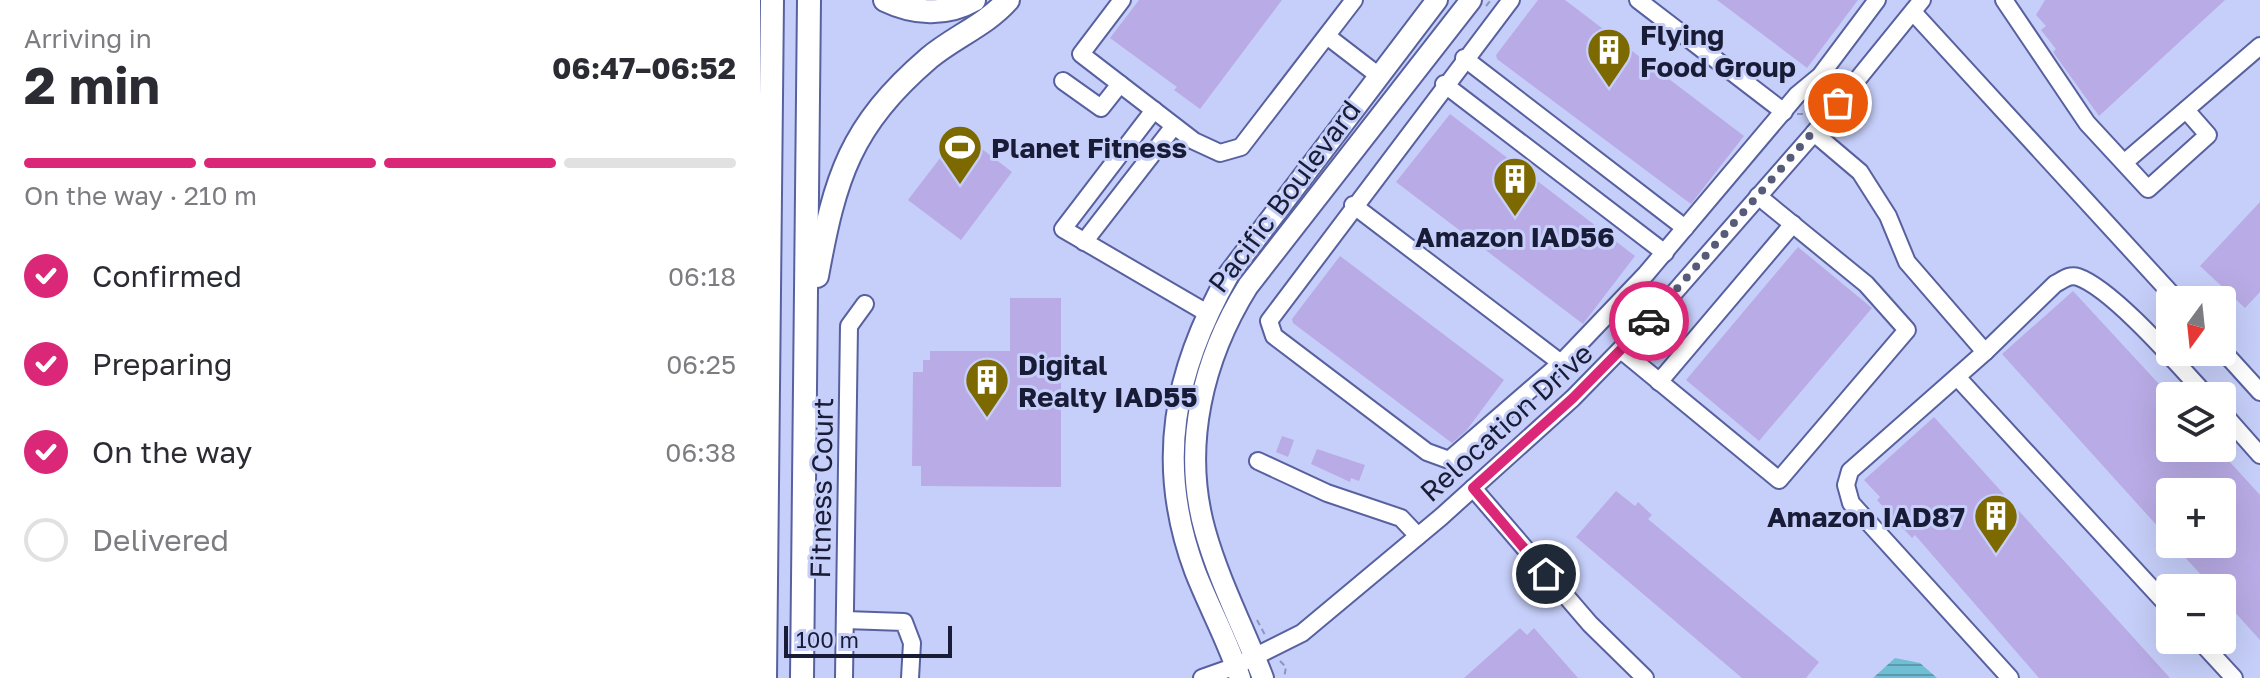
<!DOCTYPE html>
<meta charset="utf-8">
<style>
:root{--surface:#fff;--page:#f7f7f7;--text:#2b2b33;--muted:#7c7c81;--line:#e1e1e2;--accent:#db2777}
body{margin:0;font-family:"Golos Text",sans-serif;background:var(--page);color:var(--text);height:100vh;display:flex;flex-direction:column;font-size:30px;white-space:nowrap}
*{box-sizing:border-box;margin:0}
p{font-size:26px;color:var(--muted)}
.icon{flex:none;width:44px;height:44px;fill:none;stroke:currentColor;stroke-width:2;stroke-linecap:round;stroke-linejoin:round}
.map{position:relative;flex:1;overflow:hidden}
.sheet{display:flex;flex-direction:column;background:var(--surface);width:760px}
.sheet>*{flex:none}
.needle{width:52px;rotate:195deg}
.fabs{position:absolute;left:1396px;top:286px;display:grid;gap:16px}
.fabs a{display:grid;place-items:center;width:80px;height:80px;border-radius:8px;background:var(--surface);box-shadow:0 8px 32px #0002;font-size:40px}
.scale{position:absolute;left:24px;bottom:20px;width:168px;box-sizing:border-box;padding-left:8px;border:4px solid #191c36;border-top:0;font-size:22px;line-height:28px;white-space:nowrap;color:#191c36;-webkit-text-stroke:6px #c6cff9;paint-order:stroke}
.pin{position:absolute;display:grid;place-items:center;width:68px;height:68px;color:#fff;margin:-34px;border:4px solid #fff;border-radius:50%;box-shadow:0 2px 8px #0007}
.courier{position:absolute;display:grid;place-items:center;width:80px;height:80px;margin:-40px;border:6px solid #db2777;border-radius:50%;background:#fff;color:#222;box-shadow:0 2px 10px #0007}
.overview em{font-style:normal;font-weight:700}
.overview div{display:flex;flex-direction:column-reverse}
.overview{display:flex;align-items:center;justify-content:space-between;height:136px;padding:0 24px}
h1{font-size:52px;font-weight:700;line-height:60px}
.bar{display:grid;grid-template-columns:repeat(4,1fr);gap:12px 8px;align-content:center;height:96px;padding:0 24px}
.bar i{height:10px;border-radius:6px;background:var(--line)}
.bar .active{background:var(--accent)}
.bar p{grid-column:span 4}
ol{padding:0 24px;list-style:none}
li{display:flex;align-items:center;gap:24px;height:88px}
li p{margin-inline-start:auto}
li .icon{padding:8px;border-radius:50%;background:var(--accent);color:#fff;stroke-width:4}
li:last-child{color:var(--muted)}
li i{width:44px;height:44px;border:4px solid var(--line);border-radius:50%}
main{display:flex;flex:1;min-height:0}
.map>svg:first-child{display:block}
.water{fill:url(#water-rules)}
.building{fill:#b9abe5}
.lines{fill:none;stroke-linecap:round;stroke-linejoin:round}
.minor-casing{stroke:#5861a0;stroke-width:20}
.major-casing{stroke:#5861a0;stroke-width:24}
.highway-casing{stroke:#5861a0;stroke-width:26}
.path{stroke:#8e95ba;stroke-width:2;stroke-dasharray:6 4;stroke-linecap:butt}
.minor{stroke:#fff;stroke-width:16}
.major{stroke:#fff;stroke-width:20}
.highway{stroke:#fff;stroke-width:22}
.done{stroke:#565b7a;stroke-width:8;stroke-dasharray:0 14.4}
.route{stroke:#db2777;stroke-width:10}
.labels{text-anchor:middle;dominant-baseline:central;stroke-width:6;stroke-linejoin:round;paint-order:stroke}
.poi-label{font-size:28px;font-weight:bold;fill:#191c36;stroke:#c6cff9;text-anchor:start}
.street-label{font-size:28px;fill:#191c36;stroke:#c6cff9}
</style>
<main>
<section class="sheet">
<div class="overview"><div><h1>2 min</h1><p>Arriving in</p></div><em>06:47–06:52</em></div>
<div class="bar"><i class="active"></i><i class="active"></i><i class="active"></i><i></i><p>On the way · 210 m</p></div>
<ol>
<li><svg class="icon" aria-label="check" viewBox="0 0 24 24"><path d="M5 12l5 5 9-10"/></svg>Confirmed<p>06:18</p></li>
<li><svg class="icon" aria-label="check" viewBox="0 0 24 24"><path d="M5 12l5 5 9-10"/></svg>Preparing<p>06:25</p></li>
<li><svg class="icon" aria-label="check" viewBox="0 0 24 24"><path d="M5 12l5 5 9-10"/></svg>On the way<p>06:38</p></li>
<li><i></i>Delivered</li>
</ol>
</section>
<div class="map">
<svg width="1500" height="678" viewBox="0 0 1500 678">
<defs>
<pattern id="water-rules" width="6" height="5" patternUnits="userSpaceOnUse" patternTransform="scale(2)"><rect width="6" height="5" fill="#6fbed3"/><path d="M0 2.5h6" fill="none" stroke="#5a9aac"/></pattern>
</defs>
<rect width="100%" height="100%" fill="#c6cff9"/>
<path class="water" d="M1135,658L1160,663L1177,678H1113Z"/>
<g class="building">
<path d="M379,0H522L440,109L414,90L417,87L350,38Z"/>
<path d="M778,0H805L984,136L931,204L737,59L736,55Z"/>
<path d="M957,0H1098L1047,68Z"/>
<path d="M1285,0H1465L1339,116L1293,52L1296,49L1281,30L1286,26L1276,15Z"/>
<path d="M690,114L875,256L823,324L636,182Z"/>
<path d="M200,132L252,172L201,240L148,200Z"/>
<path d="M1500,202V292L1485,308L1440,266Z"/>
<path d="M1038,247L1112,308L999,441L926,380Z"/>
<path d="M580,256L744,380L706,431L692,443L533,323L532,319Z"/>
<path d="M1313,291L1410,396V448H1457L1500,495V640L1462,598V588H1453L1413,544H1462V492H1410V540L1242,354Z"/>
<path d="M250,298H301V487L161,486V466H152L153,372H163V360H170V351H250Z"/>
<path d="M1174,417L1410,678H1279L1155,535L1152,538L1117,500L1120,497L1104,480Z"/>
<path d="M522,436L534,440L528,457L516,452Z"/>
<path d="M557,449L605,465L599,481L591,478L590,482L551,464Z"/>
<path d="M856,491L875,506L878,502L892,515L888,519L1059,662L1046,678H982L816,537Z"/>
<path d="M760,628L767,635L774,628L818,678H704Z"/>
</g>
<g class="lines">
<g class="minor-casing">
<g id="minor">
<path d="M362,0L321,54L434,141L460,153L481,147L594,0"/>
<path d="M751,0L509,321L514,336L667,452L689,460L801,363L886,274L1037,95L1060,76L1117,0"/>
<path d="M878,0L1024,112"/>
<path d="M1244,0L1327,123L1388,189L1448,135L1426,110"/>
<path d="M1153,12L1417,300"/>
<path d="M567,36L619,76"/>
<path d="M704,58L925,228"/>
<path d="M303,81L341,108L360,84"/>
<path d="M684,84L905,253"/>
<path d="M394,110L303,229L447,313"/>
<path d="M1054,133L1100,172L1128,216L1147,262L1225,352"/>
<path d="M1365,162L1500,46"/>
<path d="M593,205L801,363"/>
<path d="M324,242L414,126"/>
<path d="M861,350L1019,480L1147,330L1106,284L998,196"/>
<path d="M1462,350L1500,392"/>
<path d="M1197,377L1410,608"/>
<path d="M899,382L1033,224"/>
<path d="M1462,412L1500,455"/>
<path d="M498,461L567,493L641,518L658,536"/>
<path d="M713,488L830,624L885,678"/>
<path d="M85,620L144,622L152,643L150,678"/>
<path d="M1439,640L1474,678"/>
<path d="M84,678L89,326L105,304"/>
<path d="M442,678L476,666L542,633L681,517L813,398L900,309L1054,133L1162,0"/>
<path d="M1250,678L1091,503L1086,485L1090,471L1225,352L1295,284C1303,280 1309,274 1318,277C1353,289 1420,367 1447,396"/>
</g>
</g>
<g class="major-casing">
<g id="major">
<path d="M480,678C468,641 449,607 435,571C395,463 414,371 469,274L677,0"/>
<path d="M503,678C484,629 459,581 445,531C421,446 443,358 488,286L711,0"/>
</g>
</g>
<g class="highway-casing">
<g id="highway">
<path d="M125,0C154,14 186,16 214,0"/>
<path d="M57,276C75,177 90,126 169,58C194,37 226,25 248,0"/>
<path d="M5,678L12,0"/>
<path d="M42,678L49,0"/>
</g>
</g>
<g class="path">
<path d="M726,6L731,0"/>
<path d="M1037,114H1051"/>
<path d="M497,620L505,635"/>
<path d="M520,661L526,667L524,678"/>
</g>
<use href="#minor" class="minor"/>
<use href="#major" class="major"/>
<use href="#highway" class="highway"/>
</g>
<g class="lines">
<path class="done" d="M889,321L1078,103"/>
<path class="route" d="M786,574L713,488L813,398L889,321"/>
</g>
<defs>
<g id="building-pin" transform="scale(2.3)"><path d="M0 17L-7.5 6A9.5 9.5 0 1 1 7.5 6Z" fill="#7c6900" stroke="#c6cff9"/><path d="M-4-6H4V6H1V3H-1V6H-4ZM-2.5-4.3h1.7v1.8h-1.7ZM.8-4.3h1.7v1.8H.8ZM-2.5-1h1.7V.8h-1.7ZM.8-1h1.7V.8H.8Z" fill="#fff"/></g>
<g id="stadium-pin" transform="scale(2.3)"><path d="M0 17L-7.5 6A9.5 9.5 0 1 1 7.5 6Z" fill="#7c6900" stroke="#c6cff9"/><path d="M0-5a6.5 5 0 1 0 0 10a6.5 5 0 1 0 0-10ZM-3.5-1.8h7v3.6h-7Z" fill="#fff"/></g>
</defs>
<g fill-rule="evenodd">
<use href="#building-pin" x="849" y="50"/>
<use href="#stadium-pin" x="200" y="147"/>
<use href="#building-pin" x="755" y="179"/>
<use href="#building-pin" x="227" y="380"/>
<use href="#building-pin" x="1236" y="516"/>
</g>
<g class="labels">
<g class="poi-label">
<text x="880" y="34">Flying<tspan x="880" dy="32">Food Group</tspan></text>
<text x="231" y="147">Planet Fitness</text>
<text x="755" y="236" text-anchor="middle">Amazon IAD56</text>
<text x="258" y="364">Digital<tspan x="258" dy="32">Realty IAD55</tspan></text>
<text x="1205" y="516" text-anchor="end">Amazon IAD87</text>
</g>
<g class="street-label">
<text transform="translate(524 196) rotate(-53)">Pacific Boulevard</text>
<text transform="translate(746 422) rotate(-42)">Relocation Drive</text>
<text transform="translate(61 488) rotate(-89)">Fitness Court</text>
</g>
</g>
</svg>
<div class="fabs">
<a><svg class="needle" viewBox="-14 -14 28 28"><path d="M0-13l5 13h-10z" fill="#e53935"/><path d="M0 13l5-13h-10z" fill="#7c7c81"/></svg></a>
<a><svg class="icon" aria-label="layers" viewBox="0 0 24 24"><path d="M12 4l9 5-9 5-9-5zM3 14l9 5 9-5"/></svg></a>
<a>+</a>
<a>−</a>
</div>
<div class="scale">100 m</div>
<div class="pin" style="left:1078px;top:103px;background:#ea580c"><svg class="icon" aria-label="bag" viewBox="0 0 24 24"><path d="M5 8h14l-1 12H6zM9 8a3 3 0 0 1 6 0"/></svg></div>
<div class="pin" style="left:786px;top:574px;background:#1f2937"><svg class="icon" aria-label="home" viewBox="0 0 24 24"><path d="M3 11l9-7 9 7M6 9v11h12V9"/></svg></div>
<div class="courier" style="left:889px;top:321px"><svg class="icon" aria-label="car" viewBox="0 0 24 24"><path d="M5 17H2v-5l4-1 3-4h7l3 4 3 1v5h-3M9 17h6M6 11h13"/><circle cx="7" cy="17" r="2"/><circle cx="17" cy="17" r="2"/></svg></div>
</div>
</main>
